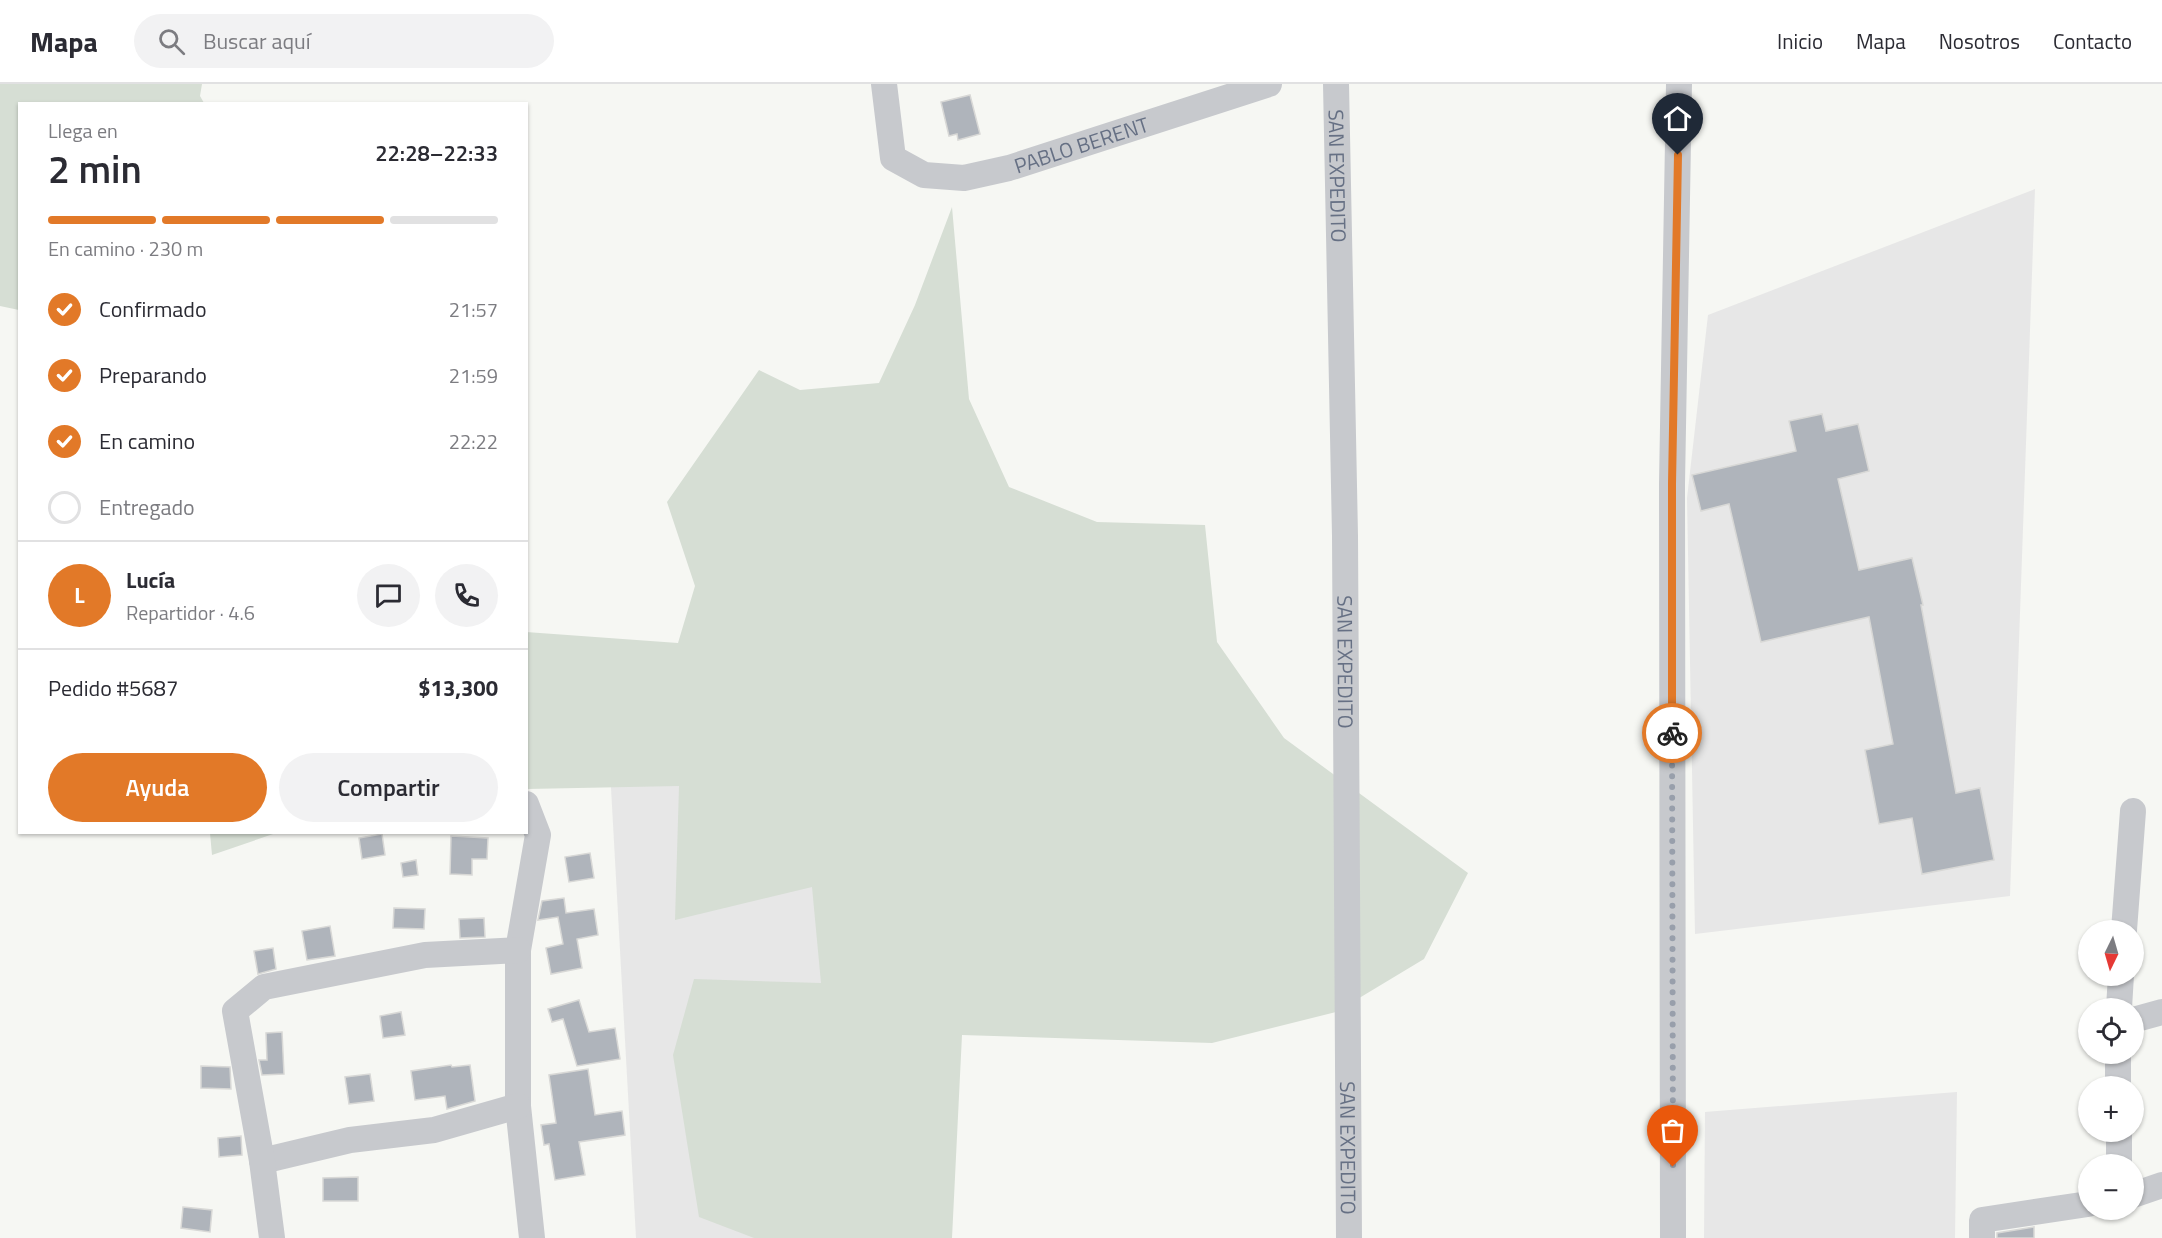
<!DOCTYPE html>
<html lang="es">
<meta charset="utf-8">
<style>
:root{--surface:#fff;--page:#f2f2f3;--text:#2b2b33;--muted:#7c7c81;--line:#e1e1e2;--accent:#e27928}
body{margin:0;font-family:"Titillium Web",sans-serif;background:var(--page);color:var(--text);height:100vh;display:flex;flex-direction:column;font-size:22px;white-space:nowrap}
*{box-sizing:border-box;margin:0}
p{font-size:20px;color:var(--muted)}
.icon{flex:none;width:33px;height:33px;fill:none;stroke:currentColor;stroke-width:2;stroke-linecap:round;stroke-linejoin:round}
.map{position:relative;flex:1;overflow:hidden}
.panel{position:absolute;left:18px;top:18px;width:510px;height:732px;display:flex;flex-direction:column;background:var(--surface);border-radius:0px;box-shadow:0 2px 4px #0004}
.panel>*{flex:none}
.needle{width:39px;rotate:185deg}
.controls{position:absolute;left:2078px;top:836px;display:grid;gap:12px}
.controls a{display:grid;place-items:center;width:66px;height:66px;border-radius:50%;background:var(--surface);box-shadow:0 2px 4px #0004;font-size:30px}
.pin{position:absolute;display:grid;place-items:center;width:51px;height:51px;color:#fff;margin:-62px -26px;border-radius:50% 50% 50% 0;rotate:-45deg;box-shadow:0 0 6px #0007}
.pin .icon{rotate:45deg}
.courier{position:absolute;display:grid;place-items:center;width:60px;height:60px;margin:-30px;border:4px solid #e27928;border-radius:50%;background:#fff;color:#222;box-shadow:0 2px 8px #0007}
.overview em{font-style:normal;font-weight:600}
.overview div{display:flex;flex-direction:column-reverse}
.overview{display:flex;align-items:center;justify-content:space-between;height:102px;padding:0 30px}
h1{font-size:39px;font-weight:600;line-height:45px}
.bar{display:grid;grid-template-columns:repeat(4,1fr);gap:9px 6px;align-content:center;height:72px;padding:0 30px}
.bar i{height:8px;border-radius:4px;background:var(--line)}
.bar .on{background:var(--accent)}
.bar p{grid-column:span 4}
.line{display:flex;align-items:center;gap:15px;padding:0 30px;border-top:2px solid var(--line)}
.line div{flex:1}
.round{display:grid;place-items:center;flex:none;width:63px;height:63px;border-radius:32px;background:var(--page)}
ol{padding:0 30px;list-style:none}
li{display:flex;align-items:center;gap:18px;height:66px}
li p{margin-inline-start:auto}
li .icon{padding:6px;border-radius:50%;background:var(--accent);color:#fff;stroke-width:4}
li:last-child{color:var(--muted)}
li i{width:33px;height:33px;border:3px solid var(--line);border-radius:50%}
.cta{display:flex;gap:12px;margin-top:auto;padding:12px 30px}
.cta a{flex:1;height:69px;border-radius:36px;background:var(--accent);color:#fff;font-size:24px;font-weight:600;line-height:69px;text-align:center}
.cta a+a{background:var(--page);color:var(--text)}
header{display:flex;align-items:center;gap:36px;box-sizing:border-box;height:84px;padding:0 30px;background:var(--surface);border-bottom:2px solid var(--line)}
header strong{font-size:28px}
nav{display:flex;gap:33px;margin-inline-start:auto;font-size:21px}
.search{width:420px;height:54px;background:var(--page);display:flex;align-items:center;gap:15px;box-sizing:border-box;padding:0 21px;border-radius:33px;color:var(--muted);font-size:22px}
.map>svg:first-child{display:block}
.built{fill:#e7e7e7}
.green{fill:#d6ded4}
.building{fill:#afb4bb;stroke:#d8d8d6;stroke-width:1.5}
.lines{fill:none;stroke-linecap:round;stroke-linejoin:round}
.minor{stroke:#c7c9cd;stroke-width:26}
.done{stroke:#989fab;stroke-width:6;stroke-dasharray:0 10.8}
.route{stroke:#e27928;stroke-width:8}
.labels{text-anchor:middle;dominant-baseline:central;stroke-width:6;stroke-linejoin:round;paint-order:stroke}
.street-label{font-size:21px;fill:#667084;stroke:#fff}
</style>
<header>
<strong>Mapa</strong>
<div class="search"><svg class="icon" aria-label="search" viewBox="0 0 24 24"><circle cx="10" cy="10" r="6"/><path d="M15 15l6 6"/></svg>Buscar aquí</div>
<nav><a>Inicio</a><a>Mapa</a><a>Nosotros</a><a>Contacto</a></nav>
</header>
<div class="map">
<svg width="2162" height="1154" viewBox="0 0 2162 1154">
<rect width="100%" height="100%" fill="#f6f7f3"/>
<g class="built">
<path d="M2035,105L2010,812L1695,850L1687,414L1708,231Z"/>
<path d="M933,684L937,1154H636L610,686Z"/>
<path d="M1957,1008L1955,1154H1704L1705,1028Z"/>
</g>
<g class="green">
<path d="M0,0H202L200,12L204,19L20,20L19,226L0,222Z"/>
<path d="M952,123L969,315L1009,403L1097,438L1205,441L1217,558L1284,654L1468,789L1424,875L1336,928L1212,959L962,951L952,1154H754L699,1133L673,971L694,895L821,899L812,803L675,836L679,702L527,705L526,548L678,559L695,502L667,418L759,286L800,306L879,299L915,221Z"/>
<path d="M210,749V748L276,749L212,771Z"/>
</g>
<g class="building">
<path d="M970,11L980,50L958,56L957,50L949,52L941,18Z"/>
<path d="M1822,330L1826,347L1858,340L1869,387L1838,395L1859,486L1912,474L1923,521H1921L1956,709L1980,704L1994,776L1922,790L1912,734L1879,740L1865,666L1893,660L1869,533L1761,558L1729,420L1701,427L1692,391L1796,367L1789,337Z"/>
<path d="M382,750L385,771L362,775L359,754Z"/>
<path d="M451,752L488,754L487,775H472V791L450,790Z"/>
<path d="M590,769L594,794L569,798L565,773Z"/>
<path d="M416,776L418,791L403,793L401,779Z"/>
<path d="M564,814L566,829L594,825L598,851L577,855L582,884L551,890L546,864L563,860L558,833L538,836L542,817Z"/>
<path d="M394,824L425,825L424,845L393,844Z"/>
<path d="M484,834L485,853L460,854L459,835Z"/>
<path d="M330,842L335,872L307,876L302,847Z"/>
<path d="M273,864L276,885L258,890L254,867Z"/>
<path d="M579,916L589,948L615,944L620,975L577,982L563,935L552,938L548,925Z"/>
<path d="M401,928L405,951L383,954L380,932Z"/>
<path d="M282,948L284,990L262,991L259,976H267L266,949Z"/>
<path d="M451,981L452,983L470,981L475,1017L447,1025L445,1012L415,1016L411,987Z"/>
<path d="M201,982L230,983L231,1005L201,1004Z"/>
<path d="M588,985L595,1031L622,1027L625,1051L579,1058L585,1091L555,1096L549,1060L544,1061L541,1041L556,1039L549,991Z"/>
<path d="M370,990L374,1017L349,1020L345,993Z"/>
<path d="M241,1052L242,1071L219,1073L218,1054Z"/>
<path d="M358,1093V1117H323V1094Z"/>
<path d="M183,1123L212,1126L210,1148L181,1144Z"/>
<path d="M2034,1143V1154H1997V1149Z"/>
</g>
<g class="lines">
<g class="minor">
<path id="s1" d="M884,0L893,74L924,91L964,94L1009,84L1269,0"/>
<path id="s2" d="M1336,0L1345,452L1349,1154"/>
<path d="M526,720L538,751L518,866V1022L532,1154"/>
<path d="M2124,846L2133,727"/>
<path d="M2119,924L2121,891"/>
<path d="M2133,936L2162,928"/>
<path d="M2118,969V1002"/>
<path d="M2119,1047V1080"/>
<path d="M262,1077L350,1056L434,1046L518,1022"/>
<path d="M2133,1111L2162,1101"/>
<path d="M272,1154L262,1077L235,927L264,903L425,871L518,866"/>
<path d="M1673,1154L1672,400L1679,0"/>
<path d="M1982,1154V1136L2088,1120"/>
</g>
</g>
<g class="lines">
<path class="done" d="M1672,649L1673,1083"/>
<path class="route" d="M1672,649V400L1678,71"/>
</g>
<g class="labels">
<g class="street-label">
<text stroke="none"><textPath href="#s1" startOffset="272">PABLO BERENT</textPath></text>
<text stroke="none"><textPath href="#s2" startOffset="92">SAN EXPEDITO</textPath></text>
<text stroke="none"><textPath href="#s2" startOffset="578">SAN EXPEDITO</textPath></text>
<text stroke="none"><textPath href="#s2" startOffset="1064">SAN EXPEDITO</textPath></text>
</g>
</g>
</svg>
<div class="controls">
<a><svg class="needle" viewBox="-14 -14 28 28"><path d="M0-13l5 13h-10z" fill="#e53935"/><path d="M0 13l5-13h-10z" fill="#7c7c81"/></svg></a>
<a><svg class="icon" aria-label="locate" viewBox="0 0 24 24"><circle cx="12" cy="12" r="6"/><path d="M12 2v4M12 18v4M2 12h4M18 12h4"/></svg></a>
<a>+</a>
<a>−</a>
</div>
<div class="pin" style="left:1673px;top:1083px;background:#ea580c"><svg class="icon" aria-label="bag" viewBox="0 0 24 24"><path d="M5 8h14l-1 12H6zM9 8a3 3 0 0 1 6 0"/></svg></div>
<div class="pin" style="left:1678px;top:71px;background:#1f2937"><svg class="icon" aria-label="home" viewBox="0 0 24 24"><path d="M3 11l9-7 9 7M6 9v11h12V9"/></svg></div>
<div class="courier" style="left:1672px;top:649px"><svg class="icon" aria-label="bike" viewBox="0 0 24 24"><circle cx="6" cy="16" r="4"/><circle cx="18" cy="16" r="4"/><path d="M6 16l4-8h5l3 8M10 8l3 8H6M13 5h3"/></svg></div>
<section class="panel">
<div class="overview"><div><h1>2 min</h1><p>Llega en</p></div><em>22:28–22:33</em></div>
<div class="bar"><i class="on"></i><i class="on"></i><i class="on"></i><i></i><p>En camino · 230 m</p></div>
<ol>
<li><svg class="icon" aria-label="check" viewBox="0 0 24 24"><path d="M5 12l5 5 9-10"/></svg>Confirmado<p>21:57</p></li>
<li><svg class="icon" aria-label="check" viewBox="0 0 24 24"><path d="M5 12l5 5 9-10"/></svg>Preparando<p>21:59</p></li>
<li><svg class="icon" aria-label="check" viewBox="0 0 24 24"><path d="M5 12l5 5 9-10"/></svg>En camino<p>22:22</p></li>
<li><i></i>Entregado</li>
</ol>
<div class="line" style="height:108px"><b class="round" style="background:var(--accent);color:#fff">L</b><div><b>Lucía</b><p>Repartidor · 4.6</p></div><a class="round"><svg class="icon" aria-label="chat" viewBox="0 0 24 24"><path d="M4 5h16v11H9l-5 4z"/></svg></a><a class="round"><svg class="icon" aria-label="phone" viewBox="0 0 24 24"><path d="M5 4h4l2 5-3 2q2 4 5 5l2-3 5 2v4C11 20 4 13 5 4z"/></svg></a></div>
<div class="line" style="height:78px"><div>Pedido #5687</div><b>$13,300</b></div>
<div class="cta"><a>Ayuda</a><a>Compartir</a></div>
</section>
</div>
